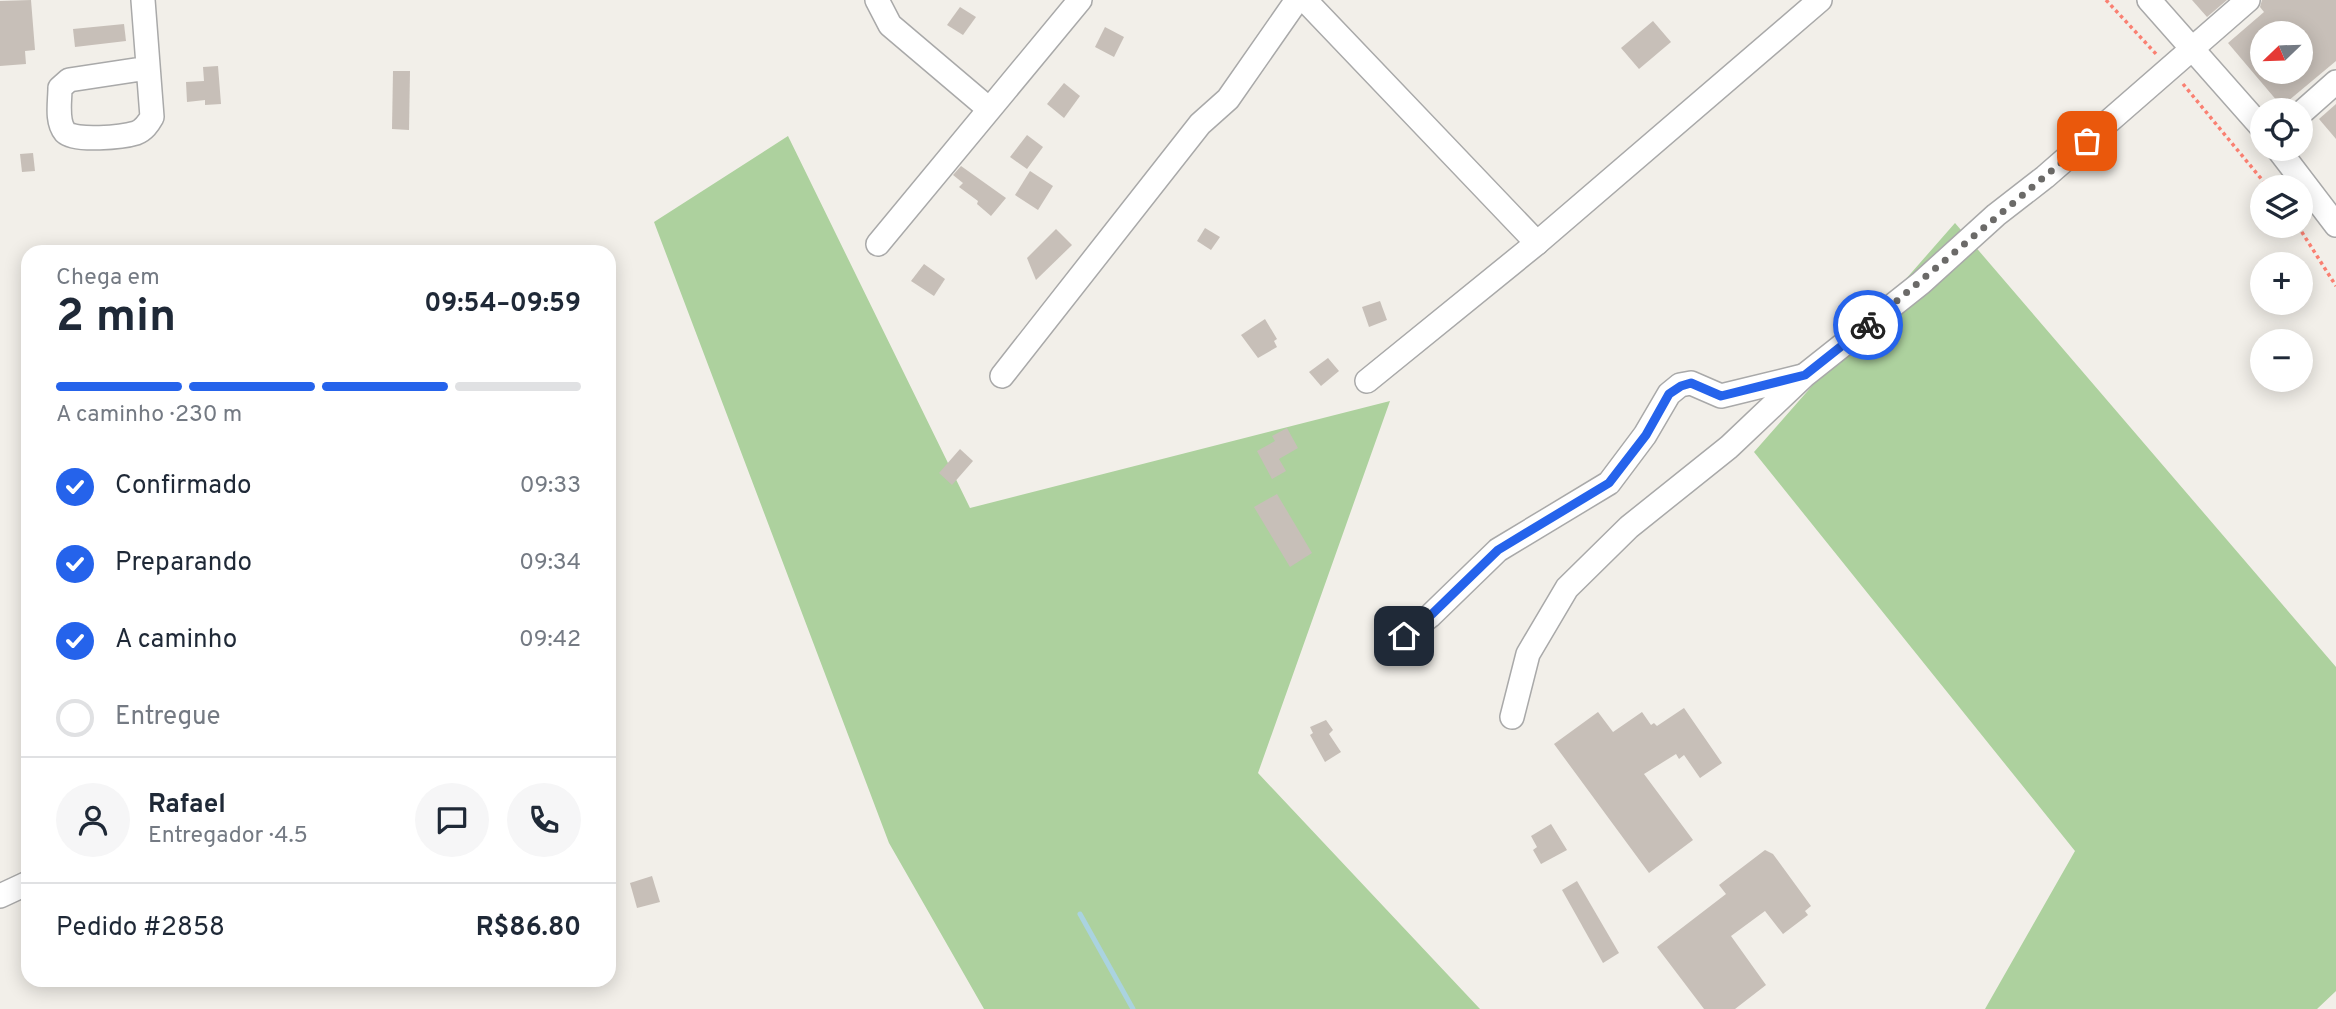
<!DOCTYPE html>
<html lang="pt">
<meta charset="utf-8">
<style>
:root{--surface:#fff;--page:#f6f6f7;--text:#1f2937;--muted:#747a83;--line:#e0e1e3;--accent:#2563eb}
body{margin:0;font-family:Overpass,sans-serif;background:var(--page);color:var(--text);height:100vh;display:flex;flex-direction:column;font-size:26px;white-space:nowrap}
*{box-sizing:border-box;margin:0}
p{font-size:23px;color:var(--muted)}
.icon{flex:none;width:38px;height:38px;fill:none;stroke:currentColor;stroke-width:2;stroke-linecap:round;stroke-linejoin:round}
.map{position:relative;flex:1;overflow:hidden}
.panel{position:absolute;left:21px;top:245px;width:595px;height:742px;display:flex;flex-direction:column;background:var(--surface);border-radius:21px;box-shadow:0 4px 18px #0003}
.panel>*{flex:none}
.needle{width:46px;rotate:247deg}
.buttons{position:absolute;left:2250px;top:21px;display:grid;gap:14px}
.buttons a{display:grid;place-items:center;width:63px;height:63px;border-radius:50%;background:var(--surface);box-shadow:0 4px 18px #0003;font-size:35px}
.pin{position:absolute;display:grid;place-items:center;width:60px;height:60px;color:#fff;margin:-30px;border-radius:14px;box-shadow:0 4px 10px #0006}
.courier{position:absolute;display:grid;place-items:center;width:70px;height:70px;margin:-35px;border:5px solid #2563eb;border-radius:50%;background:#fff;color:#222;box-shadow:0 2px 9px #0007}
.overview em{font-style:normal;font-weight:700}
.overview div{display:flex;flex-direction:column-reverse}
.overview{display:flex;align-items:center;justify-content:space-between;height:119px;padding:0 35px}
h1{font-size:46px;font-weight:700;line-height:52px}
.bar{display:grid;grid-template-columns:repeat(4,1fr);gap:10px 7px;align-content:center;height:84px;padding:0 35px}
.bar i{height:9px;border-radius:5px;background:var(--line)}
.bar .on{background:var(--accent)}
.bar p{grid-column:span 4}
.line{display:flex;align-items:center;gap:18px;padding:0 35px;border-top:2px solid var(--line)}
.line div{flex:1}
.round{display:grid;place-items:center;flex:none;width:74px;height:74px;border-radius:37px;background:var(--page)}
ol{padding:0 35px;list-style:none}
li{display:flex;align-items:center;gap:21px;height:77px}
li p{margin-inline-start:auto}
li .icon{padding:7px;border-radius:50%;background:var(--accent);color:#fff;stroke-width:4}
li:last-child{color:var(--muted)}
li i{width:38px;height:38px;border:4px solid var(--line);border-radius:50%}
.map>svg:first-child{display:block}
.forest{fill:#add19e}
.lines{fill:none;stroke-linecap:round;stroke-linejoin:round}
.stream{stroke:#aad3df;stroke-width:5}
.building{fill:#c7bfb8;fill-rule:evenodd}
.minor-casing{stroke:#a9a9a9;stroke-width:26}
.path{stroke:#fa8072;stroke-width:3.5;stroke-dasharray:3.5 3.5;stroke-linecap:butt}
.minor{stroke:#fff;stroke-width:23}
.done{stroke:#6b6a68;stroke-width:7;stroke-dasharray:0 12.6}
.route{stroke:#2563eb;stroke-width:9}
</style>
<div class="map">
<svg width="2336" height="1009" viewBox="0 0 2336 1009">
<rect width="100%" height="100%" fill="#f2efe9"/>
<g class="forest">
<path d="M788,136L970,508L1390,401L1258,773L1480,1009H984L889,843L654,222Z"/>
<path d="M1955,223L2336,667V991L2317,1009H1985L2075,851L1754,452Z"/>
</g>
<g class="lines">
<path class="stream" d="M1080,914L1133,1009"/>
</g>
<g class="building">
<path d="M31,0L35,50L25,51L26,64L0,66V1Z"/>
<path d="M2192,0H2227L2207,17Z"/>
<path d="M2262,0H2336V61L2288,101L2278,102L2228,43L2264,12L2260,7ZM2263,33H2301V72H2263Z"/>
<path d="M960,7L976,17L963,35L947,25Z"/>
<path d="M1653,21L1671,42L1639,69L1621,48Z"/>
<path d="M124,24L126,41L75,47L73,29Z"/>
<path d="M1105,27L1124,37L1114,57L1095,47Z"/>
<path d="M218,66L221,104L205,105V100L187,102L186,82L204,81L203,67Z"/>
<path d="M393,71H410L409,130L392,129Z"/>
<path d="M1064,83L1080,96L1064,118L1047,104Z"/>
<path d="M2336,104V139L2319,119Z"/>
<path d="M1027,135L1043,147L1027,169L1010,157Z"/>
<path d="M33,153L35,171L22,172L20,154Z"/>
<path d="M961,166L1006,198L991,216L977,204L978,201L959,187L963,183L953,175Z"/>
<path d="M1030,171L1053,186L1038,210L1015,195Z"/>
<path d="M1205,228L1220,237L1211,250L1197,241Z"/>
<path d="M1056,229L1072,245L1036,280L1027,258Z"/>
<path d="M924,264L945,279L934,296L911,281Z"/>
<path d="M1380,301L1387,320L1369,327L1362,307Z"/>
<path d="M1265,319L1277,339L1274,341L1277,347L1258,358L1241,335Z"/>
<path d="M1328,358L1339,371L1321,386L1309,372Z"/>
<path d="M1287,428L1298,448L1279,459L1286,471L1272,479L1257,451L1275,441L1272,436Z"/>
<path d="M960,449L973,461L952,485L939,473Z"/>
<path d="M1277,494L1312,553L1290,567L1254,507Z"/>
<path d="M1684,708L1722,763L1700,778L1684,755L1679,759L1676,754L1644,774L1693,840L1649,873L1554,744L1598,712L1613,732L1642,712L1651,725L1654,723L1657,726Z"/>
<path d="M1326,720L1333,730L1329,734L1341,752L1325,762L1310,735L1313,733L1310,727Z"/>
<path d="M1551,824L1567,850L1541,864L1533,850L1537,847L1531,836Z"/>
<path d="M1765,850L1773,854L1811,906L1805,911L1808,915L1783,934L1765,911L1731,936L1766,985L1735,1009H1704L1657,947L1726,894L1719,885Z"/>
<path d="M652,876L660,902L637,908L630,883Z"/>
<path d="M1577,881L1619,953L1603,963L1562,890Z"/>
</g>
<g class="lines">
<g class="minor-casing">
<g id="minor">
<path d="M143,0L152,117C148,124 144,130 136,133C123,137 75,142 65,132C56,121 60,102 60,88L69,80L148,68"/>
<path d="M877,0L890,25L989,109"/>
<path d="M1305,0L1537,243"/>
<path d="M2149,0L2263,129"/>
<path d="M2301,113L2336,82"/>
<path d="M2278,149L2336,225"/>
<path d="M878,244L1080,0"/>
<path d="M1002,376L1200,124L1228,99L1297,0"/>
<path d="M1367,381L1537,243L1820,0"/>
<path d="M1404,636L1430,616L1498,550L1609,483L1645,435L1669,394L1680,385L1691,383L1721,396L1803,376"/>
<path d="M1512,717L1528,654L1567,588L1629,527L1729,447L1805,375L1921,283L1996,215L2045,177L2248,0"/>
<path d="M0,896L28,883"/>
</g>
</g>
<g class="path">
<path d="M2106,0L2157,55"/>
<path d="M2183,84L2268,187"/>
<path d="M2298,226L2336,286"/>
</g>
<use href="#minor" class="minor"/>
</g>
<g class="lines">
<path class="done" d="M1868,325L2087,141"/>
<path class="route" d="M1404,636L1430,616L1498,550L1609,483L1646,435L1669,394L1681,386L1691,383L1721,396L1805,375L1868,325"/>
</g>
</svg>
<div class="buttons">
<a><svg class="needle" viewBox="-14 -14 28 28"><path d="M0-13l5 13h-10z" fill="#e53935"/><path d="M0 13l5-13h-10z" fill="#747a83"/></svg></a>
<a><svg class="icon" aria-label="locate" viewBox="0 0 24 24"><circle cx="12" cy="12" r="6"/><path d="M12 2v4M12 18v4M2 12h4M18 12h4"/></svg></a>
<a><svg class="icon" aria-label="layers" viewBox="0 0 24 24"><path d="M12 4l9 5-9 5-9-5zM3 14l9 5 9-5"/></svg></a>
<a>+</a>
<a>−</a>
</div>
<div class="pin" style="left:2087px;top:141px;background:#ea580c"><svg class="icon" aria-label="bag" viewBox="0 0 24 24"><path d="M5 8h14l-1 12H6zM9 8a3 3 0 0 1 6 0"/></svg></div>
<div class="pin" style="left:1404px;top:636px;background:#1f2937"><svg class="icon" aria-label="home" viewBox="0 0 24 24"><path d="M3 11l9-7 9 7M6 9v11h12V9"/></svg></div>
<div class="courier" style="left:1868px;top:325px"><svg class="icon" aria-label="bike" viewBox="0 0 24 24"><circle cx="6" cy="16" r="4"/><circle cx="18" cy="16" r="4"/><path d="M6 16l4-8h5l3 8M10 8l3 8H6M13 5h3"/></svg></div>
<section class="panel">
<div class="overview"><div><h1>2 min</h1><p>Chega em</p></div><em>09:54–09:59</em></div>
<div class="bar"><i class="on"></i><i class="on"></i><i class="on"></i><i></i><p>A caminho · 230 m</p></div>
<ol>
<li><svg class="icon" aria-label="check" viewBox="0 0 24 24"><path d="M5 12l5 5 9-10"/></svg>Confirmado<p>09:33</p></li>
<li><svg class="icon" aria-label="check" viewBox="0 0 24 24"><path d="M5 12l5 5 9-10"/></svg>Preparando<p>09:34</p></li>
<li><svg class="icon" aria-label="check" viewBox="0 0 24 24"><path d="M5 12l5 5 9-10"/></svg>A caminho<p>09:42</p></li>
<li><i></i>Entregue</li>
</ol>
<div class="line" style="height:126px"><a class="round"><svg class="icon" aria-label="person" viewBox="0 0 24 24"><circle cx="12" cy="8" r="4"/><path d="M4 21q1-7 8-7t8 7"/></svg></a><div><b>Rafael</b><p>Entregador · 4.5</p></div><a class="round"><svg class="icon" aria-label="chat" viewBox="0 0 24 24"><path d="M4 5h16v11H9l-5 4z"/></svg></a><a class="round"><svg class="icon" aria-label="phone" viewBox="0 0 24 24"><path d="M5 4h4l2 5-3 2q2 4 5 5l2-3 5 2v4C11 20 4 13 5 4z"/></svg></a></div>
<div class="line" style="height:91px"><div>Pedido #2858</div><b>R$86.80</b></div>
</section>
</div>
